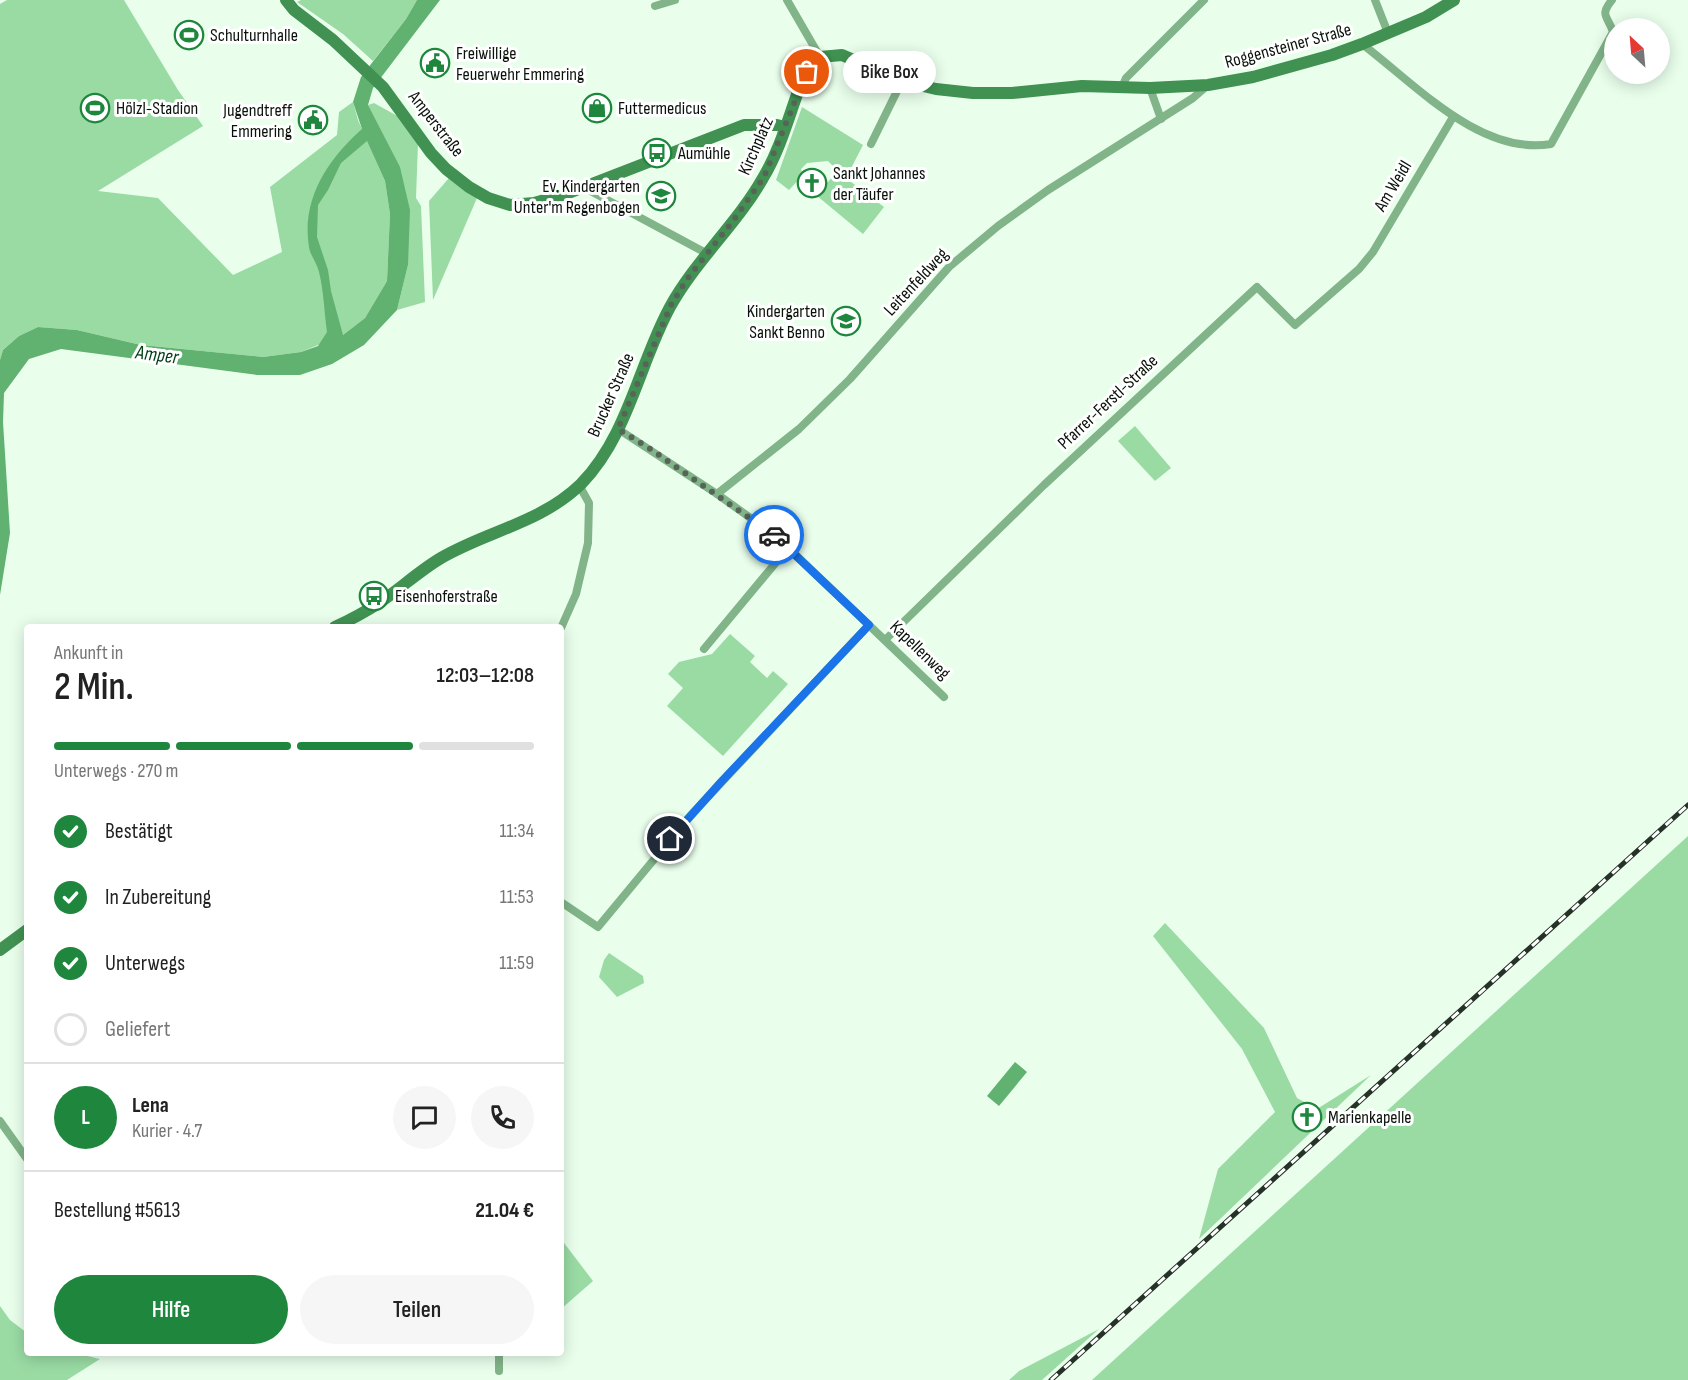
<!DOCTYPE html>
<html lang="de">
<meta charset="utf-8">
<style>
:root{--surface:#fff;--page:#f6f6f6;--text:#222;--muted:#767676;--line:#e0e0e0;--accent:#1e873d}
body{margin:0;font-family:"Sofia Sans Condensed",sans-serif;background:var(--page);color:var(--text);height:100vh;display:flex;flex-direction:column;font-size:22px;white-space:nowrap}
*{box-sizing:border-box;margin:0}
p{font-size:20px;color:var(--muted)}
.icon{flex:none;width:33px;height:33px;fill:none;stroke:currentColor;stroke-width:2;stroke-linecap:round;stroke-linejoin:round}
.map{position:relative;flex:1;overflow:hidden}
.side{position:absolute;left:24px;top:624px;width:540px;height:732px;display:flex;flex-direction:column;background:var(--surface);border-radius:6px;box-shadow:0 3px 15px #0003}
.side>*{flex:none}
.needle{width:39px;rotate:334deg}
.fabs{position:absolute;left:1604px;top:18px;display:grid;gap:12px}
.fabs a{display:grid;place-items:center;width:66px;height:66px;border-radius:50%;background:var(--surface);box-shadow:0 3px 15px #0003;font-size:30px}
.pin{position:absolute;display:grid;place-items:center;width:51px;height:51px;color:#fff;margin:-26px;border:3px solid #fff;border-radius:50%;box-shadow:0 2px 6px #0007}
.courier{position:absolute;display:grid;place-items:center;width:60px;height:60px;margin:-30px;border:4px solid #1a73e8;border-radius:50%;background:#fff;color:#222;box-shadow:0 2px 8px #0007}
.bubble{position:absolute;height:42px;border-radius:21px;background:var(--surface);box-shadow:0 3px 15px #0003;font-size:20px;font-weight:600;line-height:42px;text-align:center}
.overview em{font-style:normal;font-weight:600}
.overview div{display:flex;flex-direction:column-reverse}
.overview{display:flex;align-items:center;justify-content:space-between;height:102px;padding:0 30px}
h1{font-size:39px;font-weight:600;line-height:45px}
.bar{display:grid;grid-template-columns:repeat(4,1fr);gap:9px 6px;align-content:center;height:72px;padding:0 30px}
.bar i{height:8px;border-radius:4px;background:var(--line)}
.bar .active{background:var(--accent)}
.bar p{grid-column:span 4}
.line{display:flex;align-items:center;gap:15px;padding:0 30px;border-top:2px solid var(--line)}
.line div{flex:1}
.round{display:grid;place-items:center;flex:none;width:63px;height:63px;border-radius:32px;background:var(--page)}
ol{padding:0 30px;list-style:none}
li{display:flex;align-items:center;gap:18px;height:66px}
li p{margin-inline-start:auto}
li .icon{padding:6px;border-radius:50%;background:var(--accent);color:#fff;stroke-width:4}
li:last-child{color:var(--muted)}
li i{width:33px;height:33px;border:3px solid var(--line);border-radius:50%}
.primary-button{display:flex;gap:12px;margin-top:auto;padding:12px 30px}
.primary-button a{flex:1;height:69px;border-radius:36px;background:var(--accent);color:#fff;font-size:24px;font-weight:600;line-height:69px;text-align:center}
.primary-button a+a{background:var(--page);color:var(--text)}
.map>svg:first-child{display:block}
.green{fill:#9adba4}
.water{fill:#61b170;fill-rule:evenodd}
.lines{fill:none;stroke-linecap:round;stroke-linejoin:round}
.street{stroke:#82b489;stroke-width:8}
.secondary{stroke:#419252;stroke-width:12}
.rail-casing{stroke:#263128;stroke-width:5}
.rail{stroke:#fff;stroke-width:3;stroke-dasharray:9;stroke-linecap:butt}
.done{stroke:#576559;stroke-width:6;stroke-dasharray:0 10.8}
.route{stroke:#1a73e8;stroke-width:8}
.labels{text-anchor:middle;dominant-baseline:central;stroke-width:6;stroke-linejoin:round;paint-order:stroke}
.poi-label{font-size:18px;fill:#09120a;stroke:#fff;text-anchor:start}
.street-label{font-size:18px;fill:#09120a;stroke:#fff}
.water-label{font-size:20px;font-style:italic;fill:#003e14;stroke:#fff}
</style>
<div class="map">
<svg width="1688" height="1380" viewBox="0 0 1688 1380">
<rect width="100%" height="100%" fill="#e9ffec"/>
<g class="green">
<path d="M7,0H124L178,90L203,126L98,191L158,198L233,275L282,252L270,187L337,135L339,112L353,102L358,120L385,181L390,214L387,281L365,318L343,335L301,352L263,357L141,345L77,330L38,327L19,336L3,350L0,360V4Z"/>
<path d="M301,0H417L406,19L373,61L343,34L297,2Z"/>
<path d="M374,103L401,118L418,143L416,198L421,206L425,302L397,310L408,265L368,105Z"/>
<path d="M802,107L863,145L846,178L884,207L863,234L816,195L834,175V167L828,161L807,163L801,169L803,175L789,190L776,180Z"/>
<path d="M449,178L477,198L433,300L429,201Z"/>
<path d="M1135,426L1171,468L1155,481L1118,441Z"/>
<path d="M730,634L755,656L750,662L767,678L773,671L788,684L723,756L667,706L683,688L668,674L679,662L712,654Z"/>
<path d="M1688,836V1380H1092Z"/>
<path d="M1165,923L1264,1028L1297,1098L1317,1109L1371,1075L1199,1239L1218,1169L1275,1112L1242,1049L1153,936Z"/>
<path d="M609,953L643,976L644,983L617,997L599,977L604,960Z"/>
<path d="M561,1239L593,1281L561,1309Z"/>
<path d="M0,1306L10,1320L27,1333V1353H75L100,1359L67,1380H0Z"/>
<path d="M1099,1329L1042,1380H1009L1019,1371Z"/>
</g>
<g class="water">
<path d="M417,0H440L373,88L368,105L400,167L410,210L408,265L397,310L364,345L332,364L300,375H257L61,349L29,359L4,393L3,422L10,533L0,595V360L3,350L19,336L38,327L77,330L141,345L263,357L301,352L318,346L327,332C324,312 324,292 319,272C317,263 310,255 309,247C301,199 328,159 362,129L353,102L361,77L406,19ZM367,141L385,181L390,214L387,281L365,318L343,335L331,291L328,270L317,237L318,205L328,190L341,163Z"/>
<path d="M1015,1062L1027,1072L999,1106L987,1096Z"/>
</g>
<g class="lines">
<g class="street">
<path d="M787,0L820,57"/>
<path d="M1375,0L1388,33"/>
<path d="M655,6L675,0"/>
<path d="M1362,44C1414,83 1480,156 1551,144L1613,32C1608,16 1599,16 1612,0"/>
<path d="M1122,87L1126,78L1204,0"/>
<path d="M1150,88L1161,119"/>
<path d="M871,144L902,81"/>
<path d="M585,188L706,253"/>
<path d="M618,429L717,494L777,537L944,697"/>
<path d="M717,494L799,429L850,379L949,267L998,226L1048,190L1193,98L1208,85"/>
<path d="M561,628L576,594L588,543L589,503L579,485"/>
<path d="M885,640L1044,485L1257,287L1295,325L1359,269L1373,252L1453,117"/>
<path d="M704,649L788,548"/>
<path d="M561,902L598,927L690,816L869,625"/>
<path d="M0,1121L27,1159"/>
<path d="M499,1353V1371"/>
</g>
<g class="secondary">
<path d="M286,0L294,10L333,40L383,87L431,153L446,169L469,187L488,198L510,205L534,203L566,194L744,125H777L785,127"/>
<path d="M335,627C350,620 365,612 379,603C400,589 419,571 441,558C487,531 541,523 581,484C628,436 639,364 670,307C696,260 737,224 763,178C780,150 789,116 800,86L807,72L820,57L842,55L902,81L936,89L973,93H1012L1082,86L1150,88L1208,85L1253,77L1332,55L1362,44L1426,17L1454,0"/>
<path d="M0,950L27,930"/>
</g>
<g class="rail-casing">
<path id="rail" d="M1051,1380L1688,805"/>
</g>
<use href="#rail" class="rail"/>
</g>
<g class="lines">
<path class="done" d="M774,535L649,448L618,429L671,305L687,279L733,221L764,177L807,72"/>
<path class="route" d="M670,839L721,782L869,625L774,535"/>
</g>
<defs>
<g id="stadium-ring" transform="scale(1.5)"><circle r="9.5" fill="#fff" stroke="#1e873d" stroke-width="1.5"/><path d="M0-5a6.5 5 0 1 0 0 10a6.5 5 0 1 0 0-10ZM-3.5-1.8h7v3.6h-7Z" fill="#1e873d"/></g>
<g id="civic-ring" transform="scale(1.5)"><circle r="9.5" fill="#fff" stroke="#1e873d" stroke-width="1.5"/><path d="M-.6-6.5H3V-4.5H.6V-3L4-1V1h2V6H-6V1h2V-1L-.6-3ZM-1.2 2.5V6h2.4V2.5Z" fill="#1e873d"/></g>
<g id="shop-ring" transform="scale(1.5)"><circle r="9.5" fill="#fff" stroke="#1e873d" stroke-width="1.5"/><path d="M-5-2.5h2.3a2.7 3.5 0 0 1 5.4 0H5L5.5 6h-11ZM-1.5-2.5h3a1.5 2.3 0 0 0-3 0Z" fill="#1e873d"/></g>
<g id="bus-ring" transform="scale(1.5)"><circle r="9.5" fill="#fff" stroke="#1e873d" stroke-width="1.5"/><path d="M-5-6H5V4H4V6H2V4H-2V6H-4V4H-5ZM-3.5-4V0h7V-4ZM-3.5 1.2v1.5H-2V1.2ZM2 1.2v1.5H3.5V1.2Z" fill="#1e873d"/></g>
<g id="church-ring" transform="scale(1.5)"><circle r="9.5" fill="#fff" stroke="#1e873d" stroke-width="1.5"/><path d="M-1.2-6h2.4v3.5h3.3v2.4h-3.3V6h-2.4V-.1h-3.3v-2.4h3.3Z" fill="#1e873d"/></g>
<g id="school-ring" transform="scale(1.5)"><circle r="9.5" fill="#fff" stroke="#1e873d" stroke-width="1.5"/><path d="M0-5L7-2L0 1L-7-2ZM-4 1L0 2.5L4 1V4Q0 6-4 4Z" fill="#1e873d"/></g>
</defs>
<g fill-rule="evenodd">
<use href="#stadium-ring" x="189" y="35"/>
<use href="#civic-ring" x="435" y="63"/>
<use href="#stadium-ring" x="95" y="108"/>
<use href="#shop-ring" x="597" y="108"/>
<use href="#civic-ring" x="313" y="120"/>
<use href="#bus-ring" x="657" y="153"/>
<use href="#church-ring" x="812" y="183"/>
<use href="#school-ring" x="661" y="196"/>
<use href="#school-ring" x="846" y="321"/>
<use href="#bus-ring" x="374" y="596"/>
<use href="#church-ring" x="1307" y="1117"/>
</g>
<g class="labels">
<g class="poi-label">
<text x="210" y="35">Schulturnhalle</text>
<text x="456" y="53">Freiwillige<tspan x="456" dy="21">Feuerwehr Emmering</tspan></text>
<text x="116" y="108">Hölzl-Stadion</text>
<text x="618" y="108">Futtermedicus</text>
<text x="292" y="110" text-anchor="end">Jugendtreff<tspan x="292" dy="21">Emmering</tspan></text>
<text x="678" y="153">Aumühle</text>
<text x="833" y="173">Sankt Johannes<tspan x="833" dy="21">der Täufer</tspan></text>
<text x="640" y="186" text-anchor="end">Ev. Kindergarten<tspan x="640" dy="21">Unter'm Regenbogen</tspan></text>
<text x="825" y="311" text-anchor="end">Kindergarten<tspan x="825" dy="21">Sankt Benno</tspan></text>
<text x="395" y="596">Eisenhoferstraße</text>
<text x="1328" y="1117">Marienkapelle</text>
</g>
<g class="street-label">
<text transform="translate(1288 46) rotate(-15)">Roggensteiner Straße</text>
<text transform="translate(436 124) rotate(52)">Amperstraße</text>
<text transform="translate(756 146) rotate(-66)">Kirchplatz</text>
<text transform="translate(1393 186) rotate(-59)">Am Weidl</text>
<text transform="translate(916 282) rotate(-47)">Leitenfeldweg</text>
<text transform="translate(611 395) rotate(-66)">Brucker Straße</text>
<text transform="translate(1108 402) rotate(-43)">Pfarrer-Ferstl-Straße</text>
<text transform="translate(920 650) rotate(44)">Kapellenweg</text>
</g>
<g class="water-label">
<text transform="translate(157 355) rotate(7)">Amper</text>
</g>
</g>
</svg>
<div class="fabs">
<a><svg class="needle" viewBox="-14 -14 28 28"><path d="M0-13l5 13h-10z" fill="#e53935"/><path d="M0 13l5-13h-10z" fill="#767676"/></svg></a>
</div>
<div class="pin" style="left:807px;top:72px;background:#ea580c"><svg class="icon" aria-label="bag" viewBox="0 0 24 24"><path d="M5 8h14l-1 12H6zM9 8a3 3 0 0 1 6 0"/></svg></div>
<div class="pin" style="left:670px;top:839px;background:#1f2937"><svg class="icon" aria-label="home" viewBox="0 0 24 24"><path d="M3 11l9-7 9 7M6 9v11h12V9"/></svg></div>
<div class="courier" style="left:774px;top:535px"><svg class="icon" aria-label="car" viewBox="0 0 24 24"><path d="M5 17H2v-5l4-1 3-4h7l3 4 3 1v5h-3M9 17h6M6 11h13"/><circle cx="7" cy="17" r="2"/><circle cx="17" cy="17" r="2"/></svg></div>
<div class="bubble" style="left:843px;top:51px;width:93px">Bike Box</div>
<section class="side">
<div class="overview"><div><h1>2 Min.</h1><p>Ankunft in</p></div><em>12:03–12:08</em></div>
<div class="bar"><i class="active"></i><i class="active"></i><i class="active"></i><i></i><p>Unterwegs · 270 m</p></div>
<ol>
<li><svg class="icon" aria-label="check" viewBox="0 0 24 24"><path d="M5 12l5 5 9-10"/></svg>Bestätigt<p>11:34</p></li>
<li><svg class="icon" aria-label="check" viewBox="0 0 24 24"><path d="M5 12l5 5 9-10"/></svg>In Zubereitung<p>11:53</p></li>
<li><svg class="icon" aria-label="check" viewBox="0 0 24 24"><path d="M5 12l5 5 9-10"/></svg>Unterwegs<p>11:59</p></li>
<li><i></i>Geliefert</li>
</ol>
<div class="line" style="height:108px"><b class="round" style="background:var(--accent);color:#fff">L</b><div><b>Lena</b><p>Kurier · 4.7</p></div><a class="round"><svg class="icon" aria-label="chat" viewBox="0 0 24 24"><path d="M4 5h16v11H9l-5 4z"/></svg></a><a class="round"><svg class="icon" aria-label="phone" viewBox="0 0 24 24"><path d="M5 4h4l2 5-3 2q2 4 5 5l2-3 5 2v4C11 20 4 13 5 4z"/></svg></a></div>
<div class="line" style="height:78px"><div>Bestellung #5613</div><b>21.04 €</b></div>
<div class="primary-button"><a>Hilfe</a><a>Teilen</a></div>
</section>
</div>
